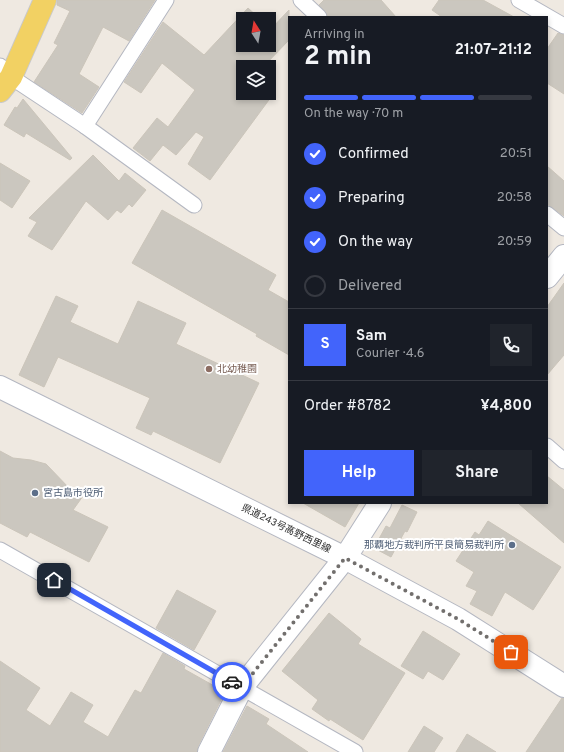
<!DOCTYPE html>
<meta charset="utf-8">
<style>
:root{--surface:#171b24;--page:#20242c;--text:#f1f3f6;--muted:#9ea1a6;--line:#363941;--accent:#4264fb}
body{margin:0;font-family:Overpass,"Noto Sans JP",sans-serif;background:var(--page);color:var(--text);height:100vh;display:flex;flex-direction:column;font-size:15px;white-space:nowrap}
*{box-sizing:border-box;margin:0}
p{font-size:13px;color:var(--muted)}
.icon{flex:none;width:22px;height:22px;fill:none;stroke:currentColor;stroke-width:2;stroke-linecap:round;stroke-linejoin:round}
.map{position:relative;flex:1;overflow:hidden}
.drawer{position:absolute;left:288px;top:16px;width:260px;height:488px;display:flex;flex-direction:column;background:var(--surface);border-radius:0px;box-shadow:0 2px 6px #0003}
.drawer>*{flex:none}
.needle{width:26px;rotate:349deg}
.fabs{position:absolute;left:236px;top:12px;display:grid;gap:8px}
.fabs a{display:grid;place-items:center;width:40px;height:40px;border-radius:0px;background:var(--surface);box-shadow:0 2px 6px #0003;font-size:20px}
.pin{position:absolute;display:grid;place-items:center;width:34px;height:34px;color:#fff;margin:-17px;border-radius:8px;box-shadow:0 2px 6px #0006}
.courier{position:absolute;display:grid;place-items:center;width:40px;height:40px;margin:-20px;border:3px solid #4264fb;border-radius:50%;background:#fff;color:#222;box-shadow:0 1px 5px #0007}
.overview em{font-style:normal;font-weight:700}
.overview div{display:flex;flex-direction:column-reverse}
.overview{display:flex;align-items:center;justify-content:space-between;height:68px;padding:0 16px}
h1{font-size:26px;font-weight:700;line-height:30px}
.bar{display:grid;grid-template-columns:repeat(4,1fr);gap:6px 4px;align-content:center;height:48px;padding:0 16px}
.bar i{height:5px;border-radius:3px;background:var(--line)}
.bar .on{background:var(--accent)}
.bar p{grid-column:span 4}
.line{display:flex;align-items:center;gap:10px;padding:0 16px;border-top:1px solid var(--line)}
.line div{flex:1}
.round{display:grid;place-items:center;flex:none;width:42px;height:42px;border-radius:0px;background:var(--page)}
ol{padding:0 16px;list-style:none}
li{display:flex;align-items:center;gap:12px;height:44px}
li p{margin-inline-start:auto}
li .icon{padding:4px;border-radius:50%;background:var(--accent);color:#fff;stroke-width:4}
li:last-child{color:var(--muted)}
li i{width:22px;height:22px;border:2px solid var(--line);border-radius:50%}
.button{display:flex;gap:8px;margin-top:auto;padding:8px 16px}
.button a{flex:1;height:46px;border-radius:0px;background:var(--accent);color:#fff;font-size:16px;font-weight:700;line-height:46px;text-align:center}
.button a+a{background:var(--page);color:var(--text)}
.map>svg:first-child{display:block}
.building{fill:#cbc7bf;stroke:#cbc5ba}
.lines{fill:none;stroke-linecap:round;stroke-linejoin:round}
.street-casing{stroke:#b4b7c1;stroke-width:17}
.secondary-casing{stroke:#b4b7c1;stroke-width:24}
.primary-casing{stroke:#c9c9c9;stroke-width:24}
.street{stroke:#fff;stroke-width:15}
.secondary{stroke:#fff;stroke-width:22}
.primary{stroke:#f2d163;stroke-width:22}
.done{stroke:#726f6d;stroke-width:4;stroke-dasharray:0 7.2}
.route{stroke:#4264fb;stroke-width:5}
.education-dot{fill:#8d6e63;stroke:#fff;stroke-width:1.5}
.service-dot{fill:#5c6f8a;stroke:#fff;stroke-width:1.5}
.labels{text-anchor:middle;dominant-baseline:central;stroke-width:4;stroke-linejoin:round;paint-order:stroke}
.education-label{font-size:10px;fill:#785e54;stroke:#fff;text-anchor:start}
.service-label{font-size:10px;fill:#4e5e75;stroke:#fff;text-anchor:start}
.street-label{font-size:10px;fill:#2e2e2e;stroke:#fff}
</style>
<div class="map">
<svg width="564" height="752" viewBox="0 0 564 752">
<rect width="100%" height="100%" fill="#efe9e1"/>
<g class="building">
<path d="M57,0H155L129,41L103,27L79,74L99,87L82,113L34,82L58,45L54,43L70,11L57,5Z"/>
<path d="M324,0H381L396,17H328L325,11L319,5Z"/>
<path d="M439,0H483L514,17H442L432,10Z"/>
<path d="M248,8L260,19H243V45H269V28L271,29L289,10V40L263,67H238L243,71V93H269V90L274,93L210,180L188,164L204,137L196,132L176,155L163,145L150,161L133,148L157,118L168,127L195,90L162,63L141,93L124,82L163,22L204,55Z"/>
<path d="M558,33L564,35V94L547,83V49Z"/>
<path d="M23,99L72,158L70,160L26,133L24,137L4,125L15,107L17,108Z"/>
<path d="M93,155L119,181L125,173L146,190L132,207L129,204L121,213L117,210L108,220L86,201L52,250L28,236L37,222L29,218Z"/>
<path d="M0,163L30,181L12,208L0,200Z"/>
<path d="M547,166L564,181V216L547,204Z"/>
<path d="M162,210L276,275L268,290L289,302V355L256,336L257,334L132,263Z"/>
<path d="M564,283V355L547,375V307Z"/>
<path d="M56,296L78,306L70,322L118,344L138,301L186,323L176,344L259,383L220,463L153,431L151,435L136,428L150,398L58,357L44,387L19,375Z"/>
<path d="M0,451L13,458L31,460L46,464L70,489L83,496L73,510L108,527L89,562L30,532L27,537L0,523Z"/>
<path d="M547,476L564,490V543L518,503H547Z"/>
<path d="M303,503H359L345,527Z"/>
<path d="M402,505L417,512L407,532L405,531L391,557L374,548L386,526L390,528Z"/>
<path d="M488,521L561,567L533,610L505,592L492,616L470,604L477,591L466,586L474,572L456,561L475,532L479,535Z"/>
<path d="M177,590L216,611L194,650L156,628Z"/>
<path d="M329,613L361,639L358,644L405,673L363,740L330,719L329,721L312,709L318,700L282,671Z"/>
<path d="M423,631L460,654L443,680L428,671L423,679L401,666Z"/>
<path d="M163,653L185,666L184,669L225,692L198,746L197,752H0V661L40,688L26,710L50,726L71,692L93,705L83,722L108,737L135,690L141,693Z"/>
<path d="M562,698H564V752H526Z"/>
<path d="M247,706L269,719L266,724L308,752H223Z"/>
<path d="M424,726L443,738L434,752H408Z"/>
<path d="M467,734L496,752H456Z"/>
</g>
<g class="lines">
<g class="street-casing">
<g id="street">
<path d="M301,0L319,17"/>
<path d="M519,0L564,26"/>
<path d="M0,66L11,77L85,126L194,205"/>
<path d="M85,126L166,0"/>
<path d="M547,214L564,228"/>
<path d="M547,446L564,461"/>
<path d="M0,550L355,752"/>
</g>
</g>
<g class="secondary-casing">
<g id="secondary">
<path d="M547,277L564,256"/>
<path d="M0,387L345,558L458,619L564,686"/>
<path d="M209,752L242,687L345,558L380,503"/>
</g>
</g>
<g class="primary-casing">
<path id="primary" d="M0,91L11,77L45,0"/>
</g>
<use href="#street" class="street"/>
<use href="#secondary" class="secondary"/>
<use href="#primary" class="primary"/>
</g>
<g class="lines">
<path class="done" d="M232,682L242,687L345,558L458,619L511,652"/>
<path class="route" d="M54,580L232,682"/>
</g>
<circle class="education-dot" cx="209" cy="369" r="4"/>
<g class="service-dot">
<circle cx="35" cy="493" r="4"/>
<circle cx="512" cy="545" r="4"/>
</g>
<g class="labels">
<g class="education-label">
<text x="217" y="369">北幼稚園</text>
</g>
<g class="service-label">
<text x="43" y="493">宮古島市役所</text>
<text x="504" y="545" text-anchor="end">那覇地方裁判所平良簡易裁判所</text>
</g>
<g class="street-label">
<text transform="translate(286 529) rotate(26)">県道243号高野西里線</text>
</g>
</g>
</svg>
<div class="fabs">
<a><svg class="needle" viewBox="-14 -14 28 28"><path d="M0-13l5 13h-10z" fill="#e53935"/><path d="M0 13l5-13h-10z" fill="#9ea1a6"/></svg></a>
<a><svg class="icon" aria-label="layers" viewBox="0 0 24 24"><path d="M12 4l9 5-9 5-9-5zM3 14l9 5 9-5"/></svg></a>
</div>
<div class="pin" style="left:511px;top:652px;background:#ea580c"><svg class="icon" aria-label="bag" viewBox="0 0 24 24"><path d="M5 8h14l-1 12H6zM9 8a3 3 0 0 1 6 0"/></svg></div>
<div class="pin" style="left:54px;top:580px;background:#1f2937"><svg class="icon" aria-label="home" viewBox="0 0 24 24"><path d="M3 11l9-7 9 7M6 9v11h12V9"/></svg></div>
<div class="courier" style="left:232px;top:682px"><svg class="icon" aria-label="car" viewBox="0 0 24 24"><path d="M5 17H2v-5l4-1 3-4h7l3 4 3 1v5h-3M9 17h6M6 11h13"/><circle cx="7" cy="17" r="2"/><circle cx="17" cy="17" r="2"/></svg></div>
<section class="drawer">
<div class="overview"><div><h1>2 min</h1><p>Arriving in</p></div><em>21:07–21:12</em></div>
<div class="bar"><i class="on"></i><i class="on"></i><i class="on"></i><i></i><p>On the way · 70 m</p></div>
<ol>
<li><svg class="icon" aria-label="check" viewBox="0 0 24 24"><path d="M5 12l5 5 9-10"/></svg>Confirmed<p>20:51</p></li>
<li><svg class="icon" aria-label="check" viewBox="0 0 24 24"><path d="M5 12l5 5 9-10"/></svg>Preparing<p>20:58</p></li>
<li><svg class="icon" aria-label="check" viewBox="0 0 24 24"><path d="M5 12l5 5 9-10"/></svg>On the way<p>20:59</p></li>
<li><i></i>Delivered</li>
</ol>
<div class="line" style="height:72px"><b class="round" style="background:var(--accent);color:#fff">S</b><div><b>Sam</b><p>Courier · 4.6</p></div><a class="round"><svg class="icon" aria-label="phone" viewBox="0 0 24 24"><path d="M5 4h4l2 5-3 2q2 4 5 5l2-3 5 2v4C11 20 4 13 5 4z"/></svg></a></div>
<div class="line" style="height:52px"><div>Order #8782</div><b>¥4,800</b></div>
<div class="button"><a>Help</a><a>Share</a></div>
</section>
</div>
